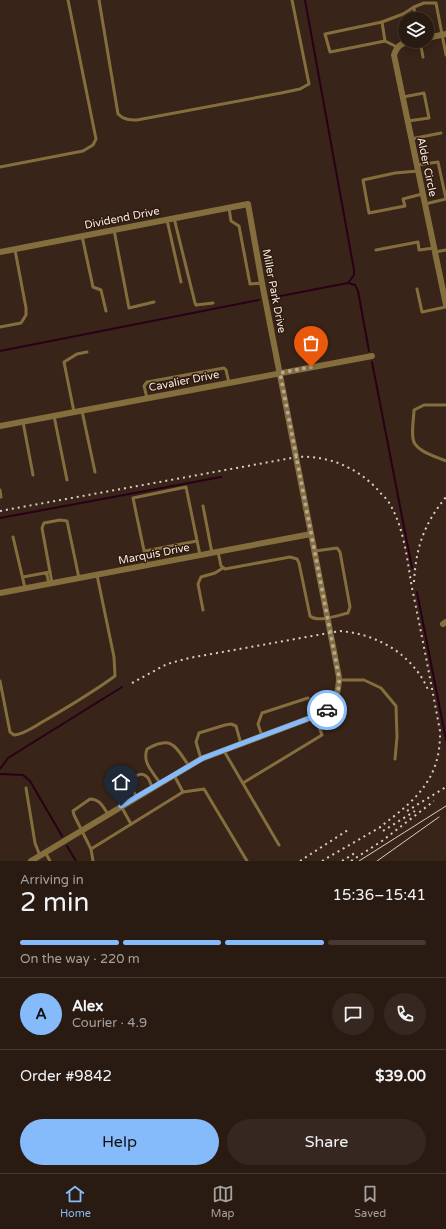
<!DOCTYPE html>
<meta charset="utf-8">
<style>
:root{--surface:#2a1b12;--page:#362820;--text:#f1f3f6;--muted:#a5a19f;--line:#463932;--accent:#86bbfb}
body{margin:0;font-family:"Varela Round",sans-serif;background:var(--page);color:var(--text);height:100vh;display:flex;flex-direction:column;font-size:15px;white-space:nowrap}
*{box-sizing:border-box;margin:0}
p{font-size:13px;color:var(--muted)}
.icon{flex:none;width:22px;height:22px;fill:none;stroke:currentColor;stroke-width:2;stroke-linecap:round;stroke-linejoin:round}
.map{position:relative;height:861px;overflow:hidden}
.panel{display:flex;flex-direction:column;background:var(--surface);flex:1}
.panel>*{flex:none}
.controls{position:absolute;left:398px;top:12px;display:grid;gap:8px}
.controls a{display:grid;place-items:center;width:36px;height:36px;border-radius:50%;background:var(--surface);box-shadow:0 2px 10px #0003,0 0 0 1px var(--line);font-size:20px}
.pin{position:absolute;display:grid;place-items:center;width:34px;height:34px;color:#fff;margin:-41px -17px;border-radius:50% 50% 50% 0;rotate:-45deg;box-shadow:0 0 4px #0007}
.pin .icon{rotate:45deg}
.courier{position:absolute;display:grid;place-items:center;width:40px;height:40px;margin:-20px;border:3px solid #86bbfb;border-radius:50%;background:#fff;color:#222;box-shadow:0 1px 5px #0007}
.headline em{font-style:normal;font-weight:600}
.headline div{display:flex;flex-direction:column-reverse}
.headline{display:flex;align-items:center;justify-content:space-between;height:68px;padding:0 20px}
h1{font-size:26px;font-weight:600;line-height:30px}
.bar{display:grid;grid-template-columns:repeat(4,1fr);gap:6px 4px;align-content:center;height:48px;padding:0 20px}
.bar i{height:5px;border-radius:3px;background:var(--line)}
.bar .current{background:var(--accent)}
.bar p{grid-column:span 4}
.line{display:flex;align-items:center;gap:10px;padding:0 20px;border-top:1px solid var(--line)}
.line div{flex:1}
.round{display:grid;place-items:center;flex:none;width:42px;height:42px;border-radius:21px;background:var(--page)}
.cta{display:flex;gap:8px;margin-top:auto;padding:8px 20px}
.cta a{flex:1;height:46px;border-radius:24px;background:var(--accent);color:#111;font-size:16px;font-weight:600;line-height:46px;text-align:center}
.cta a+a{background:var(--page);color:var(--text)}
.tabs{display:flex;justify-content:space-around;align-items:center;height:56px;border-top:1px solid var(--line);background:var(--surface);font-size:11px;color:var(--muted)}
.tabs a{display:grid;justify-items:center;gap:2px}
.tabs .current{color:var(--accent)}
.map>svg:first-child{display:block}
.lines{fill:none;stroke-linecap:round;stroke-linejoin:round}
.stream{stroke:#290017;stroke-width:2}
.lane{stroke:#856e3d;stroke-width:3}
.street{stroke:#856e3d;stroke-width:6}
.tram{stroke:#ddcec5;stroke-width:1}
.rail{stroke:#ddcec5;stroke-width:2;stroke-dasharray:2 4;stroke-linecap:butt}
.done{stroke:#b5a59b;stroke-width:4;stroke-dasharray:0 7.2}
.route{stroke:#86bbfb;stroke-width:5}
.labels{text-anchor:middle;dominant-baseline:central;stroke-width:3;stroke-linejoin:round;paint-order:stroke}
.street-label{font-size:11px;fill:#f8eae2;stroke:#2e1b0e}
</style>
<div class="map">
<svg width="446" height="861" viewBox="0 0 446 861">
<rect width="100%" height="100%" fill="#382418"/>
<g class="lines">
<g class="stream">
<path d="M305,0L354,270V275L348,283"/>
<path d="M270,298L348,283L355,285L358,291L369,351"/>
<path d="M0,351L259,300"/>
<path d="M372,362L412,568"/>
<path d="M0,518L221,477"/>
<path d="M417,592L446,740"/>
<path d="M0,769L8,758L122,687"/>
<path d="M0,774L23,775L30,781L62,836"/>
<path d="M67,846L76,861"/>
</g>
<g class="lane">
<path d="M99,0L118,114C124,120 130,120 137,120L281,93L300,89L309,84L292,0"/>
<path d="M415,19L414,7L424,3H436L446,55"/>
<path d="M382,22L325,34L330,52L385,41"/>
<path d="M420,41L423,57"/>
<path d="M397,47L385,41L382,22L403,14L414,7"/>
<path d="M403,97L424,93L429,118L408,121"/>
<path d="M411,139L441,133"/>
<path d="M417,165L438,162L446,199L425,204"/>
<path d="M0,167L83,151L93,145L96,139L68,0"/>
<path d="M418,171L395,173L363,180L369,213L405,206L403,199L422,194"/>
<path d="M229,208L231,221L239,226L250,284L262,283"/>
<path d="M174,218L195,303L196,305L213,303"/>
<path d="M167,220L181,282"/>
<path d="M114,230L129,308L154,302"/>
<path d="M82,236L93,287L101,290L106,311"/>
<path d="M376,250L418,242L419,250L434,248"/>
<path d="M435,252L446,250"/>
<path d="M417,289L422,312L446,307"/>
<path d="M0,327L21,323L26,315V308L15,250"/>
<path d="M147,398L144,386L147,382L224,368L226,370L229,383"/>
<path d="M446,405H424L414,410C414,418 410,437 415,444C421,453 437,457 446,461"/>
<path d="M82,411L95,472"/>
<path d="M74,412L64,362L77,354L87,352"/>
<path d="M54,416L67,480"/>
<path d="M23,422L33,475"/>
<path d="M0,490L1,497H0"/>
<path d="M203,506L212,553"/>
<path d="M13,537L25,588"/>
<path d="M145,551L197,541"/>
<path d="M218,552L221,566L225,569L290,557L297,559L299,563L310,616C318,623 339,615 348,613L350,607L340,552L337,548L315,551"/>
<path d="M147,565L133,498L186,487L200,555"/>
<path d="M45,573L47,575L49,584"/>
<path d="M23,577L50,572"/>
<path d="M52,583L42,528L44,523L60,520L67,521L79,578"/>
<path d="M203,610L198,584L201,577L215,573L223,568"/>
<path d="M339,680H364L381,688L396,706L397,737L395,759"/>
<path d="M0,681L10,732L14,735C25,734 35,726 44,721C68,707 93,692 115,676L114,657L97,575"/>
<path d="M262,736L258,724L262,713L308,698"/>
<path d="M224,751L279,845"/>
<path d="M201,759L196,742L199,733L225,725L231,724L236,726L241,744"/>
<path d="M160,783C153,772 142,763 147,749C172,735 175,746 189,766"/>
<path d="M243,783L322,735L315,716"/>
<path d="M26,788L35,843L40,856"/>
<path d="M183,792L204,789L247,861"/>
<path d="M136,797L131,784C133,778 139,771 146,776C149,778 151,784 152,788"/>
<path d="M121,806L131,824"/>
<path d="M108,814C103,807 100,799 90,799L73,811L74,815L91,849L183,792L174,775"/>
<path d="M91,849L93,861"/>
<path d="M45,852L50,861"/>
</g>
<g class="street">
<path d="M427,38L446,34"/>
<path d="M411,41C401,43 397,46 394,55L446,305"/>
<path d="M0,252L248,204L262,283L339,677C339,692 335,701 326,712L201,759L31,861"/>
<path d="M0,426L372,356"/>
<path d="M0,593L311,534"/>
<path d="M443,624L446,622"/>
</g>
<g class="tram">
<path d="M359,861L446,806"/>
<path d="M377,861L439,817"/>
</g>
<g class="rail">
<path d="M0,511L297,457C327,455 357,467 378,490C381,494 385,497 388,501C404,526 407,559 412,588C422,636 431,683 440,731C441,779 416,800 380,827"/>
<path d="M414,582C416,547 424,524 446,497"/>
<path d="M132,683L167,664L189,658L340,631C378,634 414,655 429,692"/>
<path d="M407,811L446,787"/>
<path d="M383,831L415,811"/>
<path d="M300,861L348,830"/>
<path d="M322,861L384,825"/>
<path d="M342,861L355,853"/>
<path d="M351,861L382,841L434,801"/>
</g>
</g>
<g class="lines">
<path class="done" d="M311,367L280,373L339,677C340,690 336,699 327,710"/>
<path class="route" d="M121,806L203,758L326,712L327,710"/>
</g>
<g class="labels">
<g class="street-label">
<text transform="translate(427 167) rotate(78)">Alder Circle</text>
<text transform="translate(122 218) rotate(-11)">Dividend Drive</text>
<text transform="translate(274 291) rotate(79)">Miller Park Drive</text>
<text transform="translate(184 381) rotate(-11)">Cavalier Drive</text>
<text transform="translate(154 554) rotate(-11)">Marquis Drive</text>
</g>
</g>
</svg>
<div class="controls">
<a><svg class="icon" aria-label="layers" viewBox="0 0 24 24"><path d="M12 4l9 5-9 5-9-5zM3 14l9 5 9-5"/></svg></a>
</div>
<div class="pin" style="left:311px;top:367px;background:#ea580c"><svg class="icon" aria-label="bag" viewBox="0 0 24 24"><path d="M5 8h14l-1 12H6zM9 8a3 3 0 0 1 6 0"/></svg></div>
<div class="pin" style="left:121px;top:806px;background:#1f2937"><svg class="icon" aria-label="home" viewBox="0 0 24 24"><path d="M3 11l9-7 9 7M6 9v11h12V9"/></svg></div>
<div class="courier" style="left:327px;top:710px"><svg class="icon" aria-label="car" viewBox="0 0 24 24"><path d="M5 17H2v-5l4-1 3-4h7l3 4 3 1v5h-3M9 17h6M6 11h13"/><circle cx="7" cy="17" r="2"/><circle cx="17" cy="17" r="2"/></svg></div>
</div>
<section class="panel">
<div class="headline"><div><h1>2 min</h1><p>Arriving in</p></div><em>15:36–15:41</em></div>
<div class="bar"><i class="current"></i><i class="current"></i><i class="current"></i><i></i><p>On the way · 220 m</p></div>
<div class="line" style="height:72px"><b class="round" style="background:var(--accent);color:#111">A</b><div><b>Alex</b><p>Courier · 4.9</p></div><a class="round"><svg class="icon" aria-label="chat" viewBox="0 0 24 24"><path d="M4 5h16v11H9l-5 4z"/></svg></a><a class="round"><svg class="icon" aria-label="phone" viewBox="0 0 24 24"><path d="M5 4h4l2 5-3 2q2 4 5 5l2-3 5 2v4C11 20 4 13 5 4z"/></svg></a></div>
<div class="line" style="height:52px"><div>Order #9842</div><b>$39.00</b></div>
<div class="cta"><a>Help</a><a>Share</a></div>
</section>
<nav class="tabs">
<a class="current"><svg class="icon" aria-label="home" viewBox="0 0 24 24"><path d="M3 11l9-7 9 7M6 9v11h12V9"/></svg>Home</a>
<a><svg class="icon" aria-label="map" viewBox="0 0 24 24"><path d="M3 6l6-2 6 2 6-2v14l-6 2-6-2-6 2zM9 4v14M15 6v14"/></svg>Map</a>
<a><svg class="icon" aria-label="saved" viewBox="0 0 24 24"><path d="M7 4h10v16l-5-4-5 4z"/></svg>Saved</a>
</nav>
